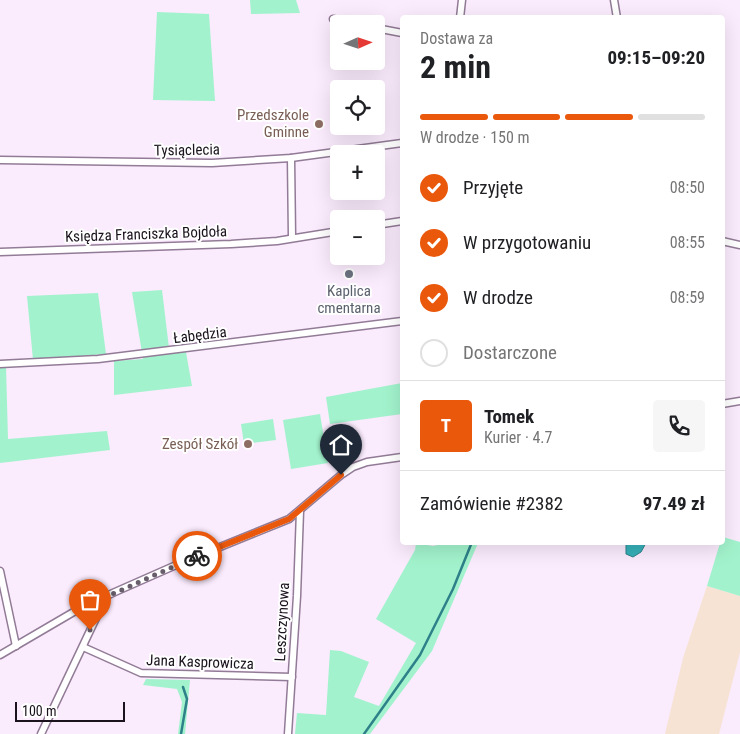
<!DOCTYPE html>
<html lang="pl">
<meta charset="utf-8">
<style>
:root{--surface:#fff;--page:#f6f6f6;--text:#202124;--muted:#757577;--line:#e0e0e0;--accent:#ea580c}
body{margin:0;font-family:"Roboto Condensed",sans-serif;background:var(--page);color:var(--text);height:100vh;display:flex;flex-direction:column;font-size:19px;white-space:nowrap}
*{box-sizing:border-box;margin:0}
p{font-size:16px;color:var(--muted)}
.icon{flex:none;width:28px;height:28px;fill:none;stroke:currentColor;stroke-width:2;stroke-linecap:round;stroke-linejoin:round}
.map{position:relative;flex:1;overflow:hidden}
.sheet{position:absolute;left:400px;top:15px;width:325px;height:530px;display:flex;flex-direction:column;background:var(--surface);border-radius:5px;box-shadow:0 5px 20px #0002}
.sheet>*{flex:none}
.needle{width:32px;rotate:87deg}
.buttons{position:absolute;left:330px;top:15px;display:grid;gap:10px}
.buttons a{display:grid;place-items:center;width:55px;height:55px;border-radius:5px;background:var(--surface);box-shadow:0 5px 20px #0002;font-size:25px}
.scale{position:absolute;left:15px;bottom:12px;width:110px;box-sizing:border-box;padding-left:5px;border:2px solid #1a121c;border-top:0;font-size:14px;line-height:18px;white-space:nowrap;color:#1a121c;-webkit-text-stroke:4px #fefefe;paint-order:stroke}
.pin{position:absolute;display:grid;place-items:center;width:42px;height:42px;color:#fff;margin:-51px -21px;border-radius:50% 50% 50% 0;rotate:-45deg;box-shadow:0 0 5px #0007}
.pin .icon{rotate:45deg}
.courier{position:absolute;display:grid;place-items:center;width:50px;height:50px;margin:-25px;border:4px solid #ea580c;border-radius:50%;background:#fff;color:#222;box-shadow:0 1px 6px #0007}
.head em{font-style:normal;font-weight:700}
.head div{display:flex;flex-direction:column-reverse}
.head{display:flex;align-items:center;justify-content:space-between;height:85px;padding:0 20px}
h1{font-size:32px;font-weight:700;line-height:38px}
.bar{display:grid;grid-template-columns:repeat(4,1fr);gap:8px 5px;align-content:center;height:60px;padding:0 20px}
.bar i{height:6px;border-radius:4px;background:var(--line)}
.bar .selected{background:var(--accent)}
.bar p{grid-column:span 4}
.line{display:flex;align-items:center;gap:12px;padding:0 20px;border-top:1px solid var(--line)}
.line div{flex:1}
.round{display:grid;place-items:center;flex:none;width:52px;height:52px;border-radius:5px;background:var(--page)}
ol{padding:0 20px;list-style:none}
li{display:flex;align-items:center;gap:15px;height:55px}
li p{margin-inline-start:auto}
li .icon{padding:5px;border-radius:50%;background:var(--accent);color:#fff;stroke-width:4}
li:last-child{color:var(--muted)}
li i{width:28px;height:28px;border:2px solid var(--line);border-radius:50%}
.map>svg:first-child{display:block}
.commercial{fill:#f6e3d3}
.green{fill:#a2f3cd}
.water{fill:#36b0b8;stroke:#2e8189}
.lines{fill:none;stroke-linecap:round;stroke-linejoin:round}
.stream{stroke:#2e8189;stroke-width:2.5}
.minor-casing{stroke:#927b96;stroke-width:9}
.minor{stroke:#fff;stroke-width:6}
.done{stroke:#685e6b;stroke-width:5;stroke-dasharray:0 9}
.route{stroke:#ea580c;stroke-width:6}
.education-dot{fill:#8d6e63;stroke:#fefefe;stroke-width:2}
.worship-dot{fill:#6b7280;stroke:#fefefe;stroke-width:2}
.labels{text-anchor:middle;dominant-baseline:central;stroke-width:4;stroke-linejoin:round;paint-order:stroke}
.education-label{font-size:15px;fill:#785e54;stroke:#fefefe;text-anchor:end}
.street-label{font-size:15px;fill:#1a121c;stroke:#fefefe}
.worship-label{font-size:15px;fill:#5b616d;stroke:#fefefe}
</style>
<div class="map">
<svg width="740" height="734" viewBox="0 0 740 734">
<rect width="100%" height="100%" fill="#faebfd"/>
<path class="commercial" d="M707,586L740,596V652L719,734H665L683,658Z"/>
<g class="green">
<path d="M250,0H296L300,13L251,14Z"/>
<path d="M157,12L209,14L215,101L153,100Z"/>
<path d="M162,290L169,348L186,352L192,386L114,395V361L143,359L132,292Z"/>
<path d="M98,293L106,354L33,360L27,296Z"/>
<path d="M0,364L6,366L8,439L107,431L110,450L0,463Z"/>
<path d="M402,383V414L330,424L326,397Z"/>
<path d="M320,414L328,463L291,469L283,420Z"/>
<path d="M273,419L276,440L244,444L241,424Z"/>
<path d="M723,537L740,542V596L707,586L720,543L722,542Z"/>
<path d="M416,543L433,546L446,543H478L432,651L370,734H295L297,713L326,715L330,650L341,651L369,662L354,697L379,706L416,643L376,619L415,550Z"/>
<path d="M146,679L190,680L185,734H178L182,702L177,689L143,685Z"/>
</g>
<path class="water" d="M626,543V542L646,543L641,552L633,557L626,554Z"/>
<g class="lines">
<g class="stream">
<path d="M181,734L187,699L183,687"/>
<path d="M364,734L420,655L453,589L472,542"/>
</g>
<g class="minor-casing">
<g id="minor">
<path d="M614,0L617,18"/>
<path d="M460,18L462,0"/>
<path d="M333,19L357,24"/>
<path d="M376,28L402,33"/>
<path d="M291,158L292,237"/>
<path d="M0,160L212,163L291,158L402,143"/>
<path d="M376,225L402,221"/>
<path d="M722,241L740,245"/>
<path d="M0,252L231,244L277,241L339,231"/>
<path d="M0,364L98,359L402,321"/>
<path d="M722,404L740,401"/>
<path d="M0,571L16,646"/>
<path d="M83,647L141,673L292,677"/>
<path d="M0,655L77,610L115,592L183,562L289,519L341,475L353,467L367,462L402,457"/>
<path d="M41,734L106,597"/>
<path d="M288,734L297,596L300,511"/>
</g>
</g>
<use href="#minor" class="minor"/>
</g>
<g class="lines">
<path class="done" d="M90,630L106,597L197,556"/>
<path class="route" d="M197,556L289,519L341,475"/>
</g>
<g class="education-dot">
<circle cx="319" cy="124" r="5"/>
<circle cx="248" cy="444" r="5"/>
</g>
<circle class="worship-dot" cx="349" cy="274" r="5"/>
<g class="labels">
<g class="education-label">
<text x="309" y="115">Przedszkole<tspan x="309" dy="17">Gminne</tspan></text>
<text x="238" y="444">Zespół Szkół</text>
</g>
<g class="street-label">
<text transform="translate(187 150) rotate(-1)">Tysiąclecia</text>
<text transform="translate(146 234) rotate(-2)">Księdza Franciszka Bojdoła</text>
<text transform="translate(200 335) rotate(-7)">Łabędzia</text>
<text transform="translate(282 622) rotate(-87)">Leszczynowa</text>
<text transform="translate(200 662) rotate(2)">Jana Kasprowicza</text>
</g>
<g class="worship-label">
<text x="349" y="291">Kaplica<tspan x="349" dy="17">cmentarna</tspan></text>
</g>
</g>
</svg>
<div class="buttons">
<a><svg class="needle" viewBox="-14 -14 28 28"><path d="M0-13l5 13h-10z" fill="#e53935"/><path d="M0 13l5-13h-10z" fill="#757577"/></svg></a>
<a><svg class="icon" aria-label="locate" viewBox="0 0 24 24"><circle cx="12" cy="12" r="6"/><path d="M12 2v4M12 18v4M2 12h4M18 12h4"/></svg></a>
<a>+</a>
<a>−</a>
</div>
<div class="scale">100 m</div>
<div class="pin" style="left:90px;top:630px;background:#ea580c"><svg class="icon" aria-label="bag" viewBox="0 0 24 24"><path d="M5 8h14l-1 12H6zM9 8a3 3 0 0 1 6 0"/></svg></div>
<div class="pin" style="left:341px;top:475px;background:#1f2937"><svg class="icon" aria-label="home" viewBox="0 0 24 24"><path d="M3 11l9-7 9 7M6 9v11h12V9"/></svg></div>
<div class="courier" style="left:197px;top:556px"><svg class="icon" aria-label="bike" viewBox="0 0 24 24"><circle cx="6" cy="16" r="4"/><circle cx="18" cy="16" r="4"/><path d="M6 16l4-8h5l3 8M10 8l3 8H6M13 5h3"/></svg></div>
<section class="sheet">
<div class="head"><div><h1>2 min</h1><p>Dostawa za</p></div><em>09:15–09:20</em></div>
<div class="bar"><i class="selected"></i><i class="selected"></i><i class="selected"></i><i></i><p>W drodze · 150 m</p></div>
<ol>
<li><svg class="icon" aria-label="check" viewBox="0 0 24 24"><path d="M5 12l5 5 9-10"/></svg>Przyjęte<p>08:50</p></li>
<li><svg class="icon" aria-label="check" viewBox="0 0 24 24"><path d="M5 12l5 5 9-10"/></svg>W przygotowaniu<p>08:55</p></li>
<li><svg class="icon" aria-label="check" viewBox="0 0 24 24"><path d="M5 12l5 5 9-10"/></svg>W drodze<p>08:59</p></li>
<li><i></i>Dostarczone</li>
</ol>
<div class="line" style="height:90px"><b class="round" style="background:var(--accent);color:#fff">T</b><div><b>Tomek</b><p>Kurier · 4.7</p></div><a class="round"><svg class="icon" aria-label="phone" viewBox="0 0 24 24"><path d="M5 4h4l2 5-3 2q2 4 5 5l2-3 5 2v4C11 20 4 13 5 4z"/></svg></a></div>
<div class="line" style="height:65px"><div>Zamówienie #2382</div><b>97.49 zł</b></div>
</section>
</div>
